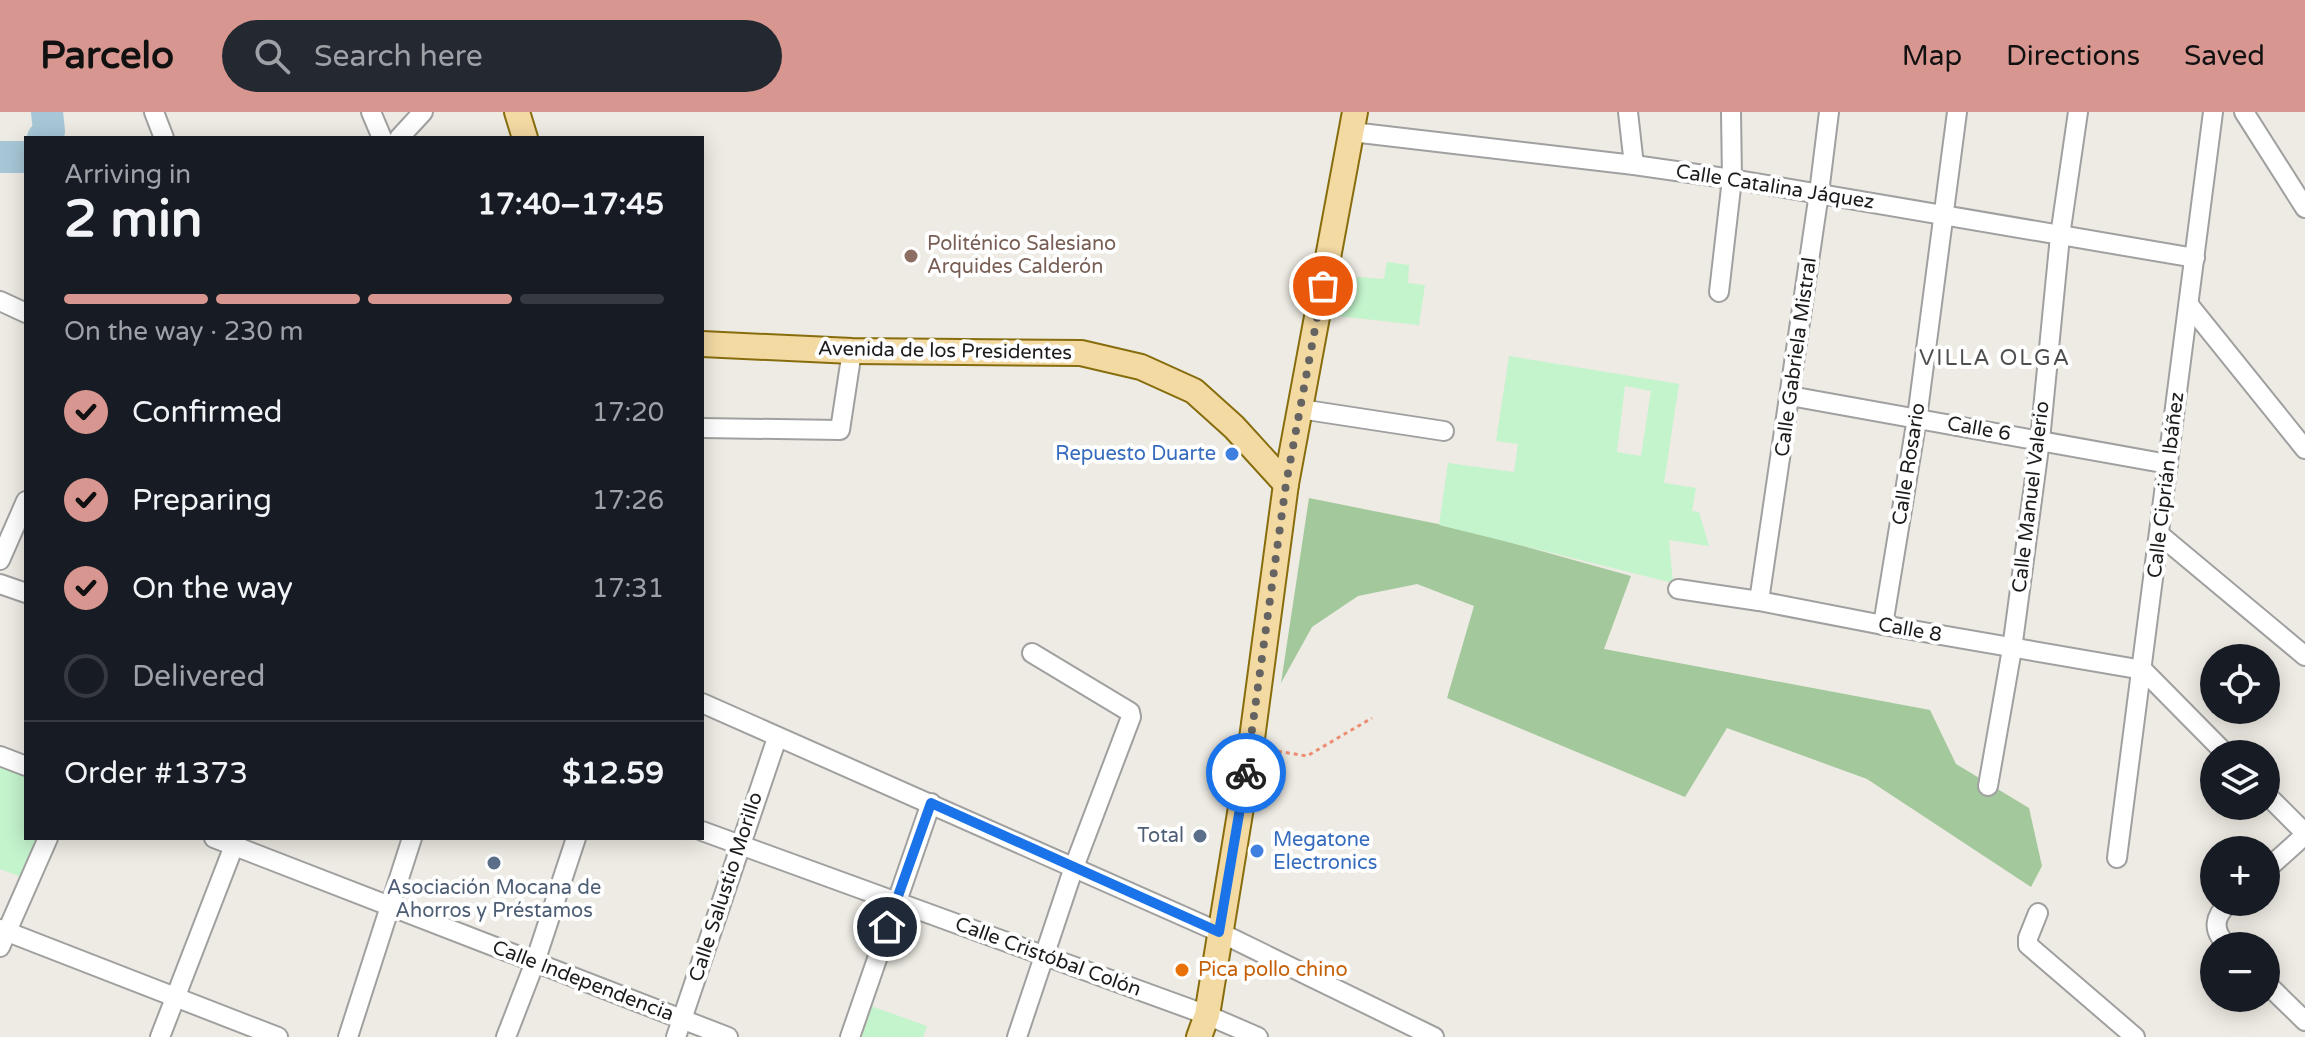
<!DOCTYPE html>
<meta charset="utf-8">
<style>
:root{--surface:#171b24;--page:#242831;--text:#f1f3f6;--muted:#9ea1a6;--line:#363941;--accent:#d7968f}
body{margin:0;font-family:"Varela Round",sans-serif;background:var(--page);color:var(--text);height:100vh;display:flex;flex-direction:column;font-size:30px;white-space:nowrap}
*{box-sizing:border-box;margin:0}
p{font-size:26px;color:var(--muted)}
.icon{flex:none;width:44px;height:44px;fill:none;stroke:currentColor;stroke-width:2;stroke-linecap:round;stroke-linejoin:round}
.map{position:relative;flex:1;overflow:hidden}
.sheet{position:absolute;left:24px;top:24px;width:680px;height:704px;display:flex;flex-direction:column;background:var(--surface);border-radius:0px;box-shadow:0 4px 20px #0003}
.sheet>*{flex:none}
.fabs{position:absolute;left:2200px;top:532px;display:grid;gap:16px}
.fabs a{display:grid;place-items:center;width:80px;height:80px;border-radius:50%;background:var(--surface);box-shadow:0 4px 20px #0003;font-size:40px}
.pin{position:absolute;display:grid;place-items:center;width:68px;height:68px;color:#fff;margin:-34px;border:4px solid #fff;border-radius:50%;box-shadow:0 2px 8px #0007}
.courier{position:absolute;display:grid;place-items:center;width:80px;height:80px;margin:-40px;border:6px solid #1a73e8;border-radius:50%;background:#fff;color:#222;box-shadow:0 2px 10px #0007}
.head em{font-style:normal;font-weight:700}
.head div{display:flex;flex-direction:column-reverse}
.head{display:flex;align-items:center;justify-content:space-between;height:136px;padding:0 40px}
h1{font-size:52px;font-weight:700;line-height:60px}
.bar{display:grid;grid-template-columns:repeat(4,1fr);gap:12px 8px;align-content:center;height:96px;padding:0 40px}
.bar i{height:10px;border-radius:6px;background:var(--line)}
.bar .on{background:var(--accent)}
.bar p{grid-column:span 4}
.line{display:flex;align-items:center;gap:20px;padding:0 40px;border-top:2px solid var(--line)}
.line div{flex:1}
ol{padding:0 40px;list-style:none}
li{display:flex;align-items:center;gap:24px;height:88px}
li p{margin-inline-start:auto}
li .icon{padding:8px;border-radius:50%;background:var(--accent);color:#111;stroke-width:4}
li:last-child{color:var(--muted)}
li i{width:44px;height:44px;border:4px solid var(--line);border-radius:50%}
header{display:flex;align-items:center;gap:48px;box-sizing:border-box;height:112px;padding:0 40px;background:var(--accent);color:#111}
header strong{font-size:38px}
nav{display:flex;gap:44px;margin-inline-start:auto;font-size:28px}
.search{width:560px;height:72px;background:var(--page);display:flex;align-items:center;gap:20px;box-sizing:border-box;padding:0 28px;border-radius:44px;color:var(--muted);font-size:30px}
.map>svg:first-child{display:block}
.forest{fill:#a3c89b}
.park{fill:#c3f4cc;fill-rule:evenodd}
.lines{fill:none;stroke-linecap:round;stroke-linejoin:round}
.river{stroke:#a7c7d7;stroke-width:32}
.minor-casing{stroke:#a0a0a0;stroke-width:22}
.major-casing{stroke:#876d0d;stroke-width:28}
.path{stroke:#ed8e74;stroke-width:3;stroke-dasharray:4 4;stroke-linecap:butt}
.minor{stroke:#fff;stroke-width:18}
.major{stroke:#f3d9a2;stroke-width:24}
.done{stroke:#656462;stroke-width:8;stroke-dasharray:0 14.4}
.route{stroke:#1a73e8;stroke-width:10}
.education-dot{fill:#8d6e63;stroke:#fff;stroke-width:3}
.shop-dot{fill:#3f7fe0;stroke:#fff;stroke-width:3}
.service-dot{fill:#5c6f8a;stroke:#fff;stroke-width:3}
.food-dot{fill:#e8710a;stroke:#fff;stroke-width:3}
.labels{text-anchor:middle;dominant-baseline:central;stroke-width:8;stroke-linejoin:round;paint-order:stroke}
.street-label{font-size:20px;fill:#1c1c1c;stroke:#fff}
.education-label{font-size:20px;fill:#785e54;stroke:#fff;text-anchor:start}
.shop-label{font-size:20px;fill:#366cbe;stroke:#fff;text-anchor:end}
.service-label{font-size:20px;fill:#4e5e75;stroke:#fff;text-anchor:end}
.food-label{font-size:20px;fill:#c56008;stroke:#fff;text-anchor:start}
.neighbourhood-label{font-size:22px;letter-spacing:2px;fill:#4f4f4f;stroke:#fff}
</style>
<header>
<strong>Parcelo</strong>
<div class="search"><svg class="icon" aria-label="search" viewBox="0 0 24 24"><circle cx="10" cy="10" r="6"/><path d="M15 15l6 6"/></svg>Search here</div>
<nav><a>Map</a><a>Directions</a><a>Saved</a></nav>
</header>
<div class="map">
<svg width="2305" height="925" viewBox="0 0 2305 925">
<rect width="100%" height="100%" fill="#edebe3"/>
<path class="forest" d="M1309,386L1458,416L1631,464L1604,537L1930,598L1956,652L2029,696L2042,754L2031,775L1867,667L1727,616L1685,685L1447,586L1474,494L1417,472L1358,484L1312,515L1281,571Z"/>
<g class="park">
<path d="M1387,150L1409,153L1408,171L1425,173L1419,213L1338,204L1346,164L1384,167Z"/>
<path d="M1509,244L1679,272L1664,371L1696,376L1692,399L1699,400L1709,434L1669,428L1673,471L1439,413L1448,351L1514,360L1518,332L1496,329ZM1625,274L1651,279L1641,344L1617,340Z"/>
<path d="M0,651L26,661V726H37L21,765L0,757Z"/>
<path d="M868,893L927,914L923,925H858Z"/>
</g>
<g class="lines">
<g class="river">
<path d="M43,26L49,19L47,0"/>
<path d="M0,45H26"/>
</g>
<g class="minor-casing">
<g id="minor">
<path d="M154,0L164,26"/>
<path d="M371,0L382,26"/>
<path d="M1628,0L1634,53"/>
<path d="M2244,0L2305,96"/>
<path d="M1352,20L1634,53L1732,67L2195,146"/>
<path d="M399,26L423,0"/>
<path d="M1719,180L1732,67L1731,0"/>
<path d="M0,189L26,201"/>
<path d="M2189,193L2305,337"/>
<path d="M1790,284L2168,352"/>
<path d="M1300,297L1444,319"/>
<path d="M702,316L840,318L852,239"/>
<path d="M2160,423L2305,544"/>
<path d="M0,448L26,389"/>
<path d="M0,472L26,481"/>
<path d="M1678,477L1759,489L1883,513L2143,558L2226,642"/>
<path d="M1759,489L1819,81L1829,0"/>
<path d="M1883,513L1917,306L1957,0"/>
<path d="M702,591L1219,820L1434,925"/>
<path d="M0,644L26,654"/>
<path d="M1988,674L2012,537L2040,328L2060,124L2078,0"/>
<path d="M2266,682L2305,721"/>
<path d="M702,719L1207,903L1258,925"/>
<path d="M214,726L728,925"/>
<path d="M2117,746L2213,0"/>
<path d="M2266,758L2305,723"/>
<path d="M2038,801L2028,826V833L2135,925"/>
<path d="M0,817L278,925"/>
<path d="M2228,834C2211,818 2214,804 2230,790"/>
<path d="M0,835L48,726"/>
<path d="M2266,871L2305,909"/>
<path d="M160,925L237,726"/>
<path d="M348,925L412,726"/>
<path d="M506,925L535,850L576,726"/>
<path d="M676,925L777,626"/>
<path d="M850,925L931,691"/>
<path d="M1017,925L1074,755L1131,605L1130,600L1032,541"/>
</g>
</g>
<g class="major-casing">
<g id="major">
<path d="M517,0L525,26"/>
<path d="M702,232L852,239L1081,241L1141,255L1194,279L1234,315L1286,372"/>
<path d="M1199,925L1207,903L1251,634L1286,372L1355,0"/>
</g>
</g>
<path class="path" d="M1270,638L1307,644L1372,606"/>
<use href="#minor" class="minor"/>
<use href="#major" class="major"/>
</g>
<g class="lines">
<path class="done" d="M1246,661L1286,372L1323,174"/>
<path class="route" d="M887,815L931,691L1219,820L1246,661"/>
</g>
<circle class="education-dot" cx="911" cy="144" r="8"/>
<g class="shop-dot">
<circle cx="1232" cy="342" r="8"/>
<circle cx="1257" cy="739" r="8"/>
</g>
<g class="service-dot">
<circle cx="1200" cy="724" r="8"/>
<circle cx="494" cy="751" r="8"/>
</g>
<circle class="food-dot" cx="1182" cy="858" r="8"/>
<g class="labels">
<g class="street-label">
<text transform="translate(1775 75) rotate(9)">Calle Catalina Jáquez</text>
<text transform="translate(945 239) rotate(1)">Avenida de los Presidentes</text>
<text transform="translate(1796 245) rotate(-82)">Calle Gabriela Mistral</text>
<text transform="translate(1979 317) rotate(10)">Calle 6</text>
<text transform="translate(1909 352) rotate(-81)">Calle Rosario</text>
<text transform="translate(2166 373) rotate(-83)">Calle Ciprián Ibáñez</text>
<text transform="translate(2031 385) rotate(-83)">Calle Manuel Valerio</text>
<text transform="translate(1910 518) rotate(10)">Calle 8</text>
<text transform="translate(726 775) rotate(-72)">Calle Salustio Morillo</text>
<text transform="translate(1048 845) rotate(20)">Calle Cristóbal Colón</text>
<text transform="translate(583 869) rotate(21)">Calle Independencia</text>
</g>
<g class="education-label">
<text x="927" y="132">Politénico Salesiano<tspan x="927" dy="23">Arquides Calderón</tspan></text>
</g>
<g class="shop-label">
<text x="1216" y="342">Repuesto Duarte</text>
<text x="1273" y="728" text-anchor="start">Megatone<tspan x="1273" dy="23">Electronics</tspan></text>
</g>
<g class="service-label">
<text x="1184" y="724">Total</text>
<text x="494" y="776" text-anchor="middle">Asociación Mocana de<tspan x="494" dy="23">Ahorros y Préstamos</tspan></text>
</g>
<g class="food-label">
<text x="1198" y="858">Pica pollo chino</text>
</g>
<g class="neighbourhood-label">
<text x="1995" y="246">VILLA OLGA</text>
</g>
</g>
</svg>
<div class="fabs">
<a><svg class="icon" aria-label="locate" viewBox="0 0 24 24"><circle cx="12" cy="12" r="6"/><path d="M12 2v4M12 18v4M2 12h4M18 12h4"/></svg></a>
<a><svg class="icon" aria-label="layers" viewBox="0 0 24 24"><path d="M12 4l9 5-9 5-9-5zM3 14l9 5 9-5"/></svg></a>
<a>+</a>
<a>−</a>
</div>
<div class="pin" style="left:1323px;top:174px;background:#ea580c"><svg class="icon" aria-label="bag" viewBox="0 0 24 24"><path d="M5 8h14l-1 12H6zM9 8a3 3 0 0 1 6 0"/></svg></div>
<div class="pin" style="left:887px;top:815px;background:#1f2937"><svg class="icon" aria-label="home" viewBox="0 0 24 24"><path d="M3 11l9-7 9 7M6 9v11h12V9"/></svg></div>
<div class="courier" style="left:1246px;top:661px"><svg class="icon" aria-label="bike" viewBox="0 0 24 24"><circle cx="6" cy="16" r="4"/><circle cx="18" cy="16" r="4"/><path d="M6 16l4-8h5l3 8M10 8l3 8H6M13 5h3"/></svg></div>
<section class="sheet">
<div class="head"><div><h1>2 min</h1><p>Arriving in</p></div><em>17:40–17:45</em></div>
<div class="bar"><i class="on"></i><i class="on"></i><i class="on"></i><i></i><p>On the way · 230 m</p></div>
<ol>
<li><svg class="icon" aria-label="check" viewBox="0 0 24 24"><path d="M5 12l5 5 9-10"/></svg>Confirmed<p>17:20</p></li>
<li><svg class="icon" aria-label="check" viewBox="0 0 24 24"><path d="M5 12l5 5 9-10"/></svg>Preparing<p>17:26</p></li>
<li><svg class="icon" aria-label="check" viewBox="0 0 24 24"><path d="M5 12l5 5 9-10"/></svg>On the way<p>17:31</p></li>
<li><i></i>Delivered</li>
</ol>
<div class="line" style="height:104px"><div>Order #1373</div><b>$12.59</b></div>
</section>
</div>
